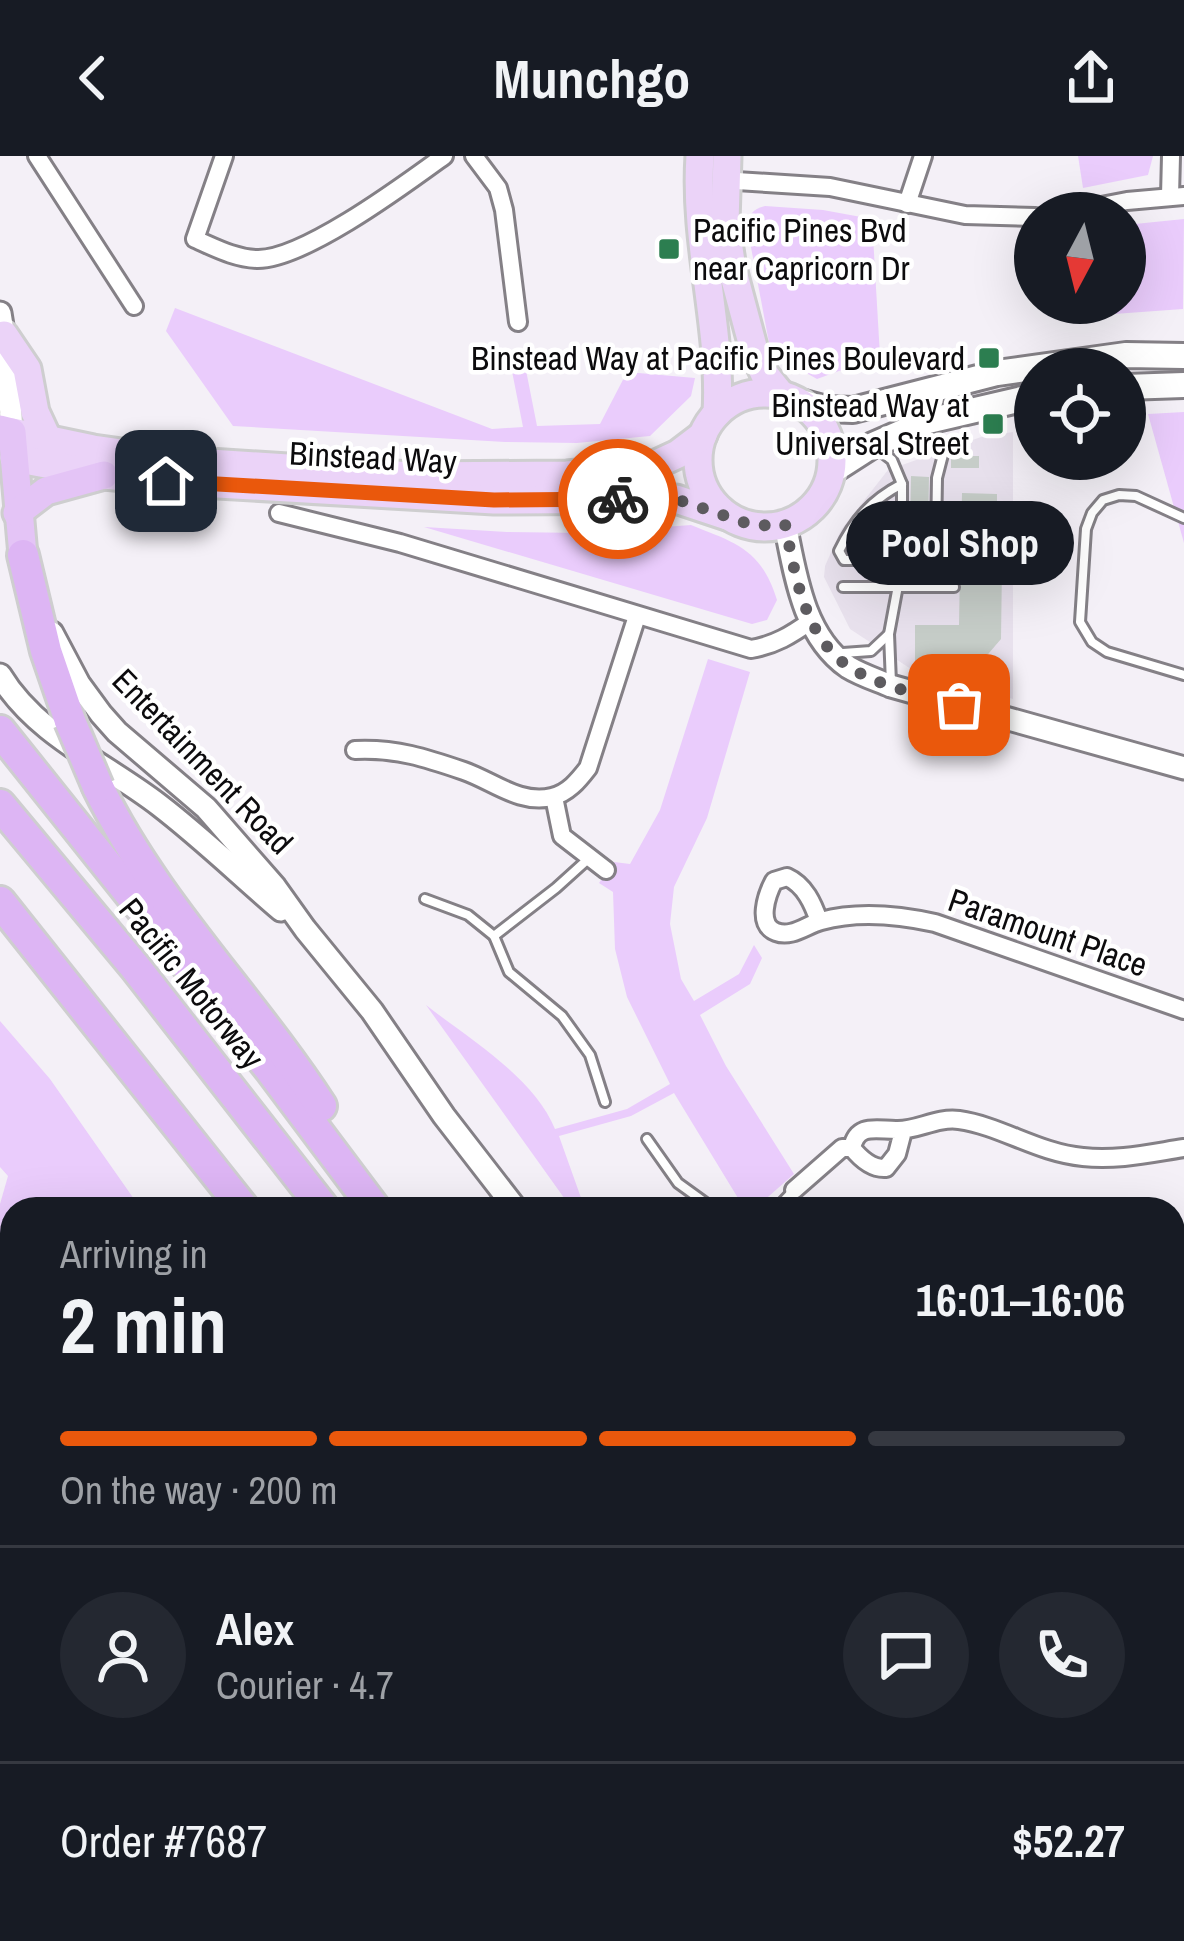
<!DOCTYPE html>
<meta charset="utf-8">
<style>
:root{--surface:#171b24;--page:#242831;--text:#f1f3f6;--muted:#9ea1a6;--line:#363941;--accent:#ea580c}
body{margin:0;font-family:"Archivo Narrow",sans-serif;background:var(--page);color:var(--text);height:100vh;display:flex;flex-direction:column;font-size:45px;white-space:nowrap}
*{box-sizing:border-box;margin:0}
p{font-size:39px;color:var(--muted)}
.icon{flex:none;width:66px;height:66px;fill:none;stroke:currentColor;stroke-width:2;stroke-linecap:round;stroke-linejoin:round}
.map{position:relative;flex:1;overflow:hidden}
.details{position:absolute;left:0px;top:1041px;width:1185px;height:744px;display:flex;flex-direction:column;background:var(--surface);border-radius:36px 36px 0 0;box-shadow:0 12px 48px #0002}
.details>*{flex:none}
.needle{width:78px;rotate:187deg}
.buttons{position:absolute;left:1014px;top:36px;display:grid;gap:24px}
.buttons a{display:grid;place-items:center;width:132px;height:132px;border-radius:50%;background:var(--surface);box-shadow:0 12px 48px #0002;font-size:60px}
.pin{position:absolute;display:grid;place-items:center;width:102px;height:102px;color:#fff;margin:-51px;border-radius:24px;box-shadow:0 6px 18px #0006}
.courier{position:absolute;display:grid;place-items:center;width:120px;height:120px;margin:-60px;border:9px solid #ea580c;border-radius:50%;background:#fff;color:#222;box-shadow:0 3px 15px #0007}
.bubble{position:absolute;height:84px;border-radius:42px;background:var(--surface);box-shadow:0 12px 48px #0002;font-size:39px;font-weight:700;line-height:84px;text-align:center}
.head em{font-style:normal;font-weight:700}
.head div{display:flex;flex-direction:column-reverse}
.head{display:flex;align-items:center;justify-content:space-between;height:204px;padding:0 60px}
h1{font-size:78px;font-weight:700;line-height:90px}
.bar{display:grid;grid-template-columns:repeat(4,1fr);gap:18px 12px;align-content:center;height:144px;padding:0 60px}
.bar i{height:15px;border-radius:9px;background:var(--line)}
.bar .on{background:var(--accent)}
.bar p{grid-column:span 4}
.line{display:flex;align-items:center;gap:30px;padding:0 60px;border-top:3px solid var(--line)}
.line div{flex:1}
.round{display:grid;place-items:center;flex:none;width:126px;height:126px;border-radius:63px;background:var(--page)}
header{display:flex;justify-content:space-between;align-items:center;height:156px;padding:0 60px;background:var(--surface);font-size:54px;font-weight:700}
.map>svg:first-child{display:block}
.built{fill:#e8e1ed}
.green{fill:#eaccfc}
.lines{fill:none;stroke-linecap:round;stroke-linejoin:round}
.stream{stroke:#bd99d1;stroke-width:4.5}
.building{fill:#c6cdc8}
.service-casing{stroke:#848086;stroke-width:14}
.minor-casing{stroke:#848086;stroke-width:22}
.tertiary-casing{stroke:#848086;stroke-width:27}
.secondary-casing{stroke:#848086;stroke-width:30}
.primary-casing{stroke:#cececf;stroke-width:33}
.trunk-casing{stroke:#cececf;stroke-width:33}
.motorway-casing{stroke:#cececf;stroke-width:36}
.service{stroke:#fff;stroke-width:8}
.minor{stroke:#fff;stroke-width:16}
.tertiary{stroke:#fff;stroke-width:21}
.secondary{stroke:#fff;stroke-width:24}
.primary{stroke:#ebd3f8;stroke-width:27}
.trunk{stroke:#e4c4f6;stroke-width:27}
.motorway{stroke:#ddb5f4;stroke-width:30}
.motorway-bridge-casing{stroke:#cececf;stroke-width:36;stroke-linecap:butt}
.motorway-bridge{stroke:#ddb5f4;stroke-width:30}
.done{stroke:#5d5b5f;stroke-width:12;stroke-dasharray:0 21.6}
.route{stroke:#ea580c;stroke-width:15}
.poi-dot{fill:#2c7e50;stroke:#fff;stroke-width:4.5}
.labels{text-anchor:middle;dominant-baseline:central;stroke-width:9;stroke-linejoin:round;paint-order:stroke}
.poi-label{font-size:33px;fill:#0c0b0d;stroke:#fff;text-anchor:end}
.street-label{font-size:33px;fill:#0c0b0d;stroke:#fff}
</style>
<header><svg class="icon" aria-label="back" viewBox="0 0 24 24"><path d="M15 5l-7 7 7 7"/></svg>Munchgo<svg class="icon" aria-label="share" viewBox="0 0 24 24"><path d="M12 15V3M7 8l5-5 5 5M5 13v7h14v-7"/></svg></header>
<div class="map">
<svg width="1184" height="1785" viewBox="0 0 1184 1785">
<rect width="100%" height="100%" fill="#f4f0f7"/>
<path class="built" d="M1013,276V543L914,515L850,473L824,421L825,410L841,374L888,314L981,281Z"/>
<g class="green">
<path d="M1078,0H1153L1148,19L1083,32Z"/>
<path d="M765,50L823,54L872,63L880,200L817,223L771,197L747,70C749,58 753,53 765,50Z"/>
<path d="M1184,63L1183,153L1114,158L1113,147H1125V69Z"/>
<path d="M175,152L492,273L523,271L508,195L523,199L537,270L600,268L627,216L695,222L691,240L650,280L577,287L505,286L233,270L166,175Z"/>
<path d="M1184,256V387L1148,258Z"/>
<path d="M691,369C736,387 761,393 777,444L767,464L752,468L424,371L507,376L584,377Z"/>
<path d="M708,503L750,516L707,662L674,731L670,768L681,823L694,845L739,818L754,789L762,802L750,828L700,859L726,910L794,1018L759,1049L741,1047L674,937L631,960L559,980L585,1053H572L426,849C469,883 534,921 555,973L627,953L670,928L627,841L615,793L613,736L599,727L614,706L630,708L660,654Z"/>
<path d="M0,865L50,923L141,1053H12V1341L0,1338V1048L8,1020L0,1011Z"/>
<path d="M1173,1246L1184,1247V1364L1177,1368L1173,1376Z"/>
<path d="M0,1577L12,1585V1773H133L100,1785H0Z"/>
<path d="M1173,1754L1184,1769V1785H1075L1067,1773H1173Z"/>
<path d="M267,1773H574L594,1785H630H272Z"/>
</g>
<g class="lines">
<g class="stream">
<path d="M1173,1330L1184,1326"/>
<path d="M1095,1773L1103,1785"/>
</g>
</g>
<g class="building">
<rect x="951" y="300" width="28" height="12"/>
<path d="M911,320L929,321L928,372H910Z"/>
<path d="M962,337L997,338V352H990V375H986V384H961Z"/>
<path d="M880,349L881,398L853,400L854,373Z"/>
<path d="M960,410H1002L1001,483L977,511L915,510V469H959Z"/>
</g>
<g class="lines">
<g class="service-casing">
<g id="service">
<path d="M879,294L892,304L902,328V408L889,478L891,527"/>
<path d="M1184,362L1136,340L1119,339L1103,344L1092,357L1086,373L1080,466L1092,486L1107,496L1184,519"/>
<path d="M902,384H936L937,322L946,287"/>
<path d="M902,404H844L839,395C854,364 871,344 902,328"/>
<path d="M843,431H954"/>
<path d="M843,497L871,495L888,479"/>
<path d="M587,704L556,732L494,780L509,816L562,860L590,899L605,946"/>
<path d="M425,743L468,759L494,780"/>
<path d="M647,983L678,1027L714,1053"/>
<path d="M776,1053L793,1035"/>
</g>
</g>
<g class="minor-casing">
<g id="minor">
<path d="M37,0L134,150"/>
<path d="M224,0L195,83C216,92 234,102 257,103C303,104 404,29 444,0"/>
<path d="M474,0L498,32L504,54L518,166"/>
<path d="M721,24L830,31L965,59L1035,61"/>
<path d="M1170,40L1171,0"/>
<path d="M907,48L923,0"/>
<path d="M1065,57L1127,45L1184,40"/>
<path d="M279,357L400,387L751,493C775,489 791,479 811,465"/>
<path d="M355,594C396,592 426,602 464,615C493,625 520,649 552,641C568,637 578,625 588,612L637,460"/>
<path d="M554,641L562,680L606,714"/>
<path d="M819,765C813,748 805,729 787,721L774,725C767,738 756,769 776,776C792,782 806,769 821,765C857,755 899,759 935,767L1184,854"/>
<path d="M903,975L897,998L886,1012C872,1013 860,1002 852,992C857,967 876,974 896,974C917,975 936,961 959,964C1001,970 1038,997 1083,1001C1117,1005 1151,997 1184,992"/>
<path d="M794,1034L842,992H852"/>
<path d="M1173,1148L1184,1146"/>
<path d="M0,1359L12,1363"/>
<path d="M249,1773L254,1785"/>
</g>
</g>
<g class="tertiary-casing">
<g id="tertiary">
<path d="M0,157L7,201L12,276"/>
<path d="M785,368C795,417 803,480 848,511C861,519 877,524 891,530L1184,612"/>
<path d="M52,477L79,528L101,558L117,576L206,652L275,731L305,773L372,855L444,960L516,1053"/>
<path d="M0,519C36,579 106,608 159,649C202,682 240,719 281,754"/>
<path d="M991,1773L999,1785"/>
</g>
</g>
<g class="secondary-casing">
<g id="secondary">
<path d="M1125,231L1184,229"/>
<path d="M797,245L826,253L853,254L997,217L1126,199L1184,200"/>
<path d="M831,316L873,289L928,265L1035,240"/>
</g>
</g>
<g class="primary-casing">
<g id="primary">
<path d="M700,0C694,87 722,172 717,257"/>
<path d="M727,0L725,67L732,112L755,198L765,219L782,240"/>
<path d="M4,179L27,213L35,256L48,284"/>
<circle cx="765" cy="304" r="67"/>
<path d="M12,276L93,293L179,305L411,320L567,319L650,311L678,298L703,279"/>
<path d="M14,302L104,319L166,325L494,344L676,343L727,360"/>
</g>
</g>
<g class="trunk-casing">
<g id="trunk">
<path d="M0,273L12,276L23,399"/>
<path d="M17,357L46,335L104,319"/>
</g>
</g>
<g class="motorway-casing">
<g id="motorway">
<path d="M23,399L46,495L70,565"/>
<path d="M0,575L270,913L375,1053"/>
<path d="M98,631C155,748 250,841 321,950"/>
<path d="M0,649L135,811L324,1053"/>
<path d="M0,746L244,1053"/>
<path d="M726,1773L733,1785"/>
<path d="M799,1773L806,1785"/>
</g>
</g>
<use href="#service" class="service"/>
<use href="#minor" class="minor"/>
<use href="#tertiary" class="tertiary"/>
<use href="#secondary" class="secondary"/>
<use href="#primary" class="primary"/>
<use href="#trunk" class="trunk"/>
<use href="#motorway" class="motorway"/>
<g class="motorway-bridge-casing">
<path id="motorway-bridge" d="M70,565L98,631"/>
</g>
<use href="#motorway-bridge" class="motorway-bridge"/>
</g>
<g class="lines">
<path class="done" d="M618,343H676L755,370L785,368C795,417 804,483 851,512C883,532 923,539 959,549"/>
<path class="route" d="M166,325L494,344L618,343"/>
</g>
<g class="poi-dot">
<rect x="657" y="81" width="24" height="24" rx="6"/>
<rect x="977" y="190" width="24" height="24" rx="6"/>
<rect x="981" y="256" width="24" height="24" rx="6"/>
</g>
<g class="labels">
<g class="poi-label">
<text x="693" y="74" text-anchor="start">Pacific Pines Bvd<tspan x="693" dy="38">near Capricorn Dr</tspan></text>
<text x="965" y="202">Binstead Way at Pacific Pines Boulevard</text>
<text x="969" y="249">Binstead Way at<tspan x="969" dy="38">Universal Street</tspan></text>
</g>
<g class="street-label">
<text transform="translate(373 301) rotate(3)">Binstead Way</text>
<text transform="translate(203 605) rotate(46)">Entertainment Road</text>
<text transform="translate(1048 776) rotate(19)">Paramount Place</text>
<text transform="translate(192 827) rotate(51)">Pacific Motorway</text>
</g>
</g>
</svg>
<div class="buttons">
<a><svg class="needle" viewBox="-14 -14 28 28"><path d="M0-13l5 13h-10z" fill="#e53935"/><path d="M0 13l5-13h-10z" fill="#9ea1a6"/></svg></a>
<a><svg class="icon" aria-label="locate" viewBox="0 0 24 24"><circle cx="12" cy="12" r="6"/><path d="M12 2v4M12 18v4M2 12h4M18 12h4"/></svg></a>
</div>
<div class="pin" style="left:959px;top:549px;background:#ea580c"><svg class="icon" aria-label="bag" viewBox="0 0 24 24"><path d="M5 8h14l-1 12H6zM9 8a3 3 0 0 1 6 0"/></svg></div>
<div class="pin" style="left:166px;top:325px;background:#1f2937"><svg class="icon" aria-label="home" viewBox="0 0 24 24"><path d="M3 11l9-7 9 7M6 9v11h12V9"/></svg></div>
<div class="courier" style="left:618px;top:343px"><svg class="icon" aria-label="bike" viewBox="0 0 24 24"><circle cx="6" cy="16" r="4"/><circle cx="18" cy="16" r="4"/><path d="M6 16l4-8h5l3 8M10 8l3 8H6M13 5h3"/></svg></div>
<div class="bubble" style="left:846px;top:345px;width:228px">Pool Shop</div>
<section class="details">
<div class="head"><div><h1>2 min</h1><p>Arriving in</p></div><em>16:01–16:06</em></div>
<div class="bar"><i class="on"></i><i class="on"></i><i class="on"></i><i></i><p>On the way · 200 m</p></div>
<div class="line" style="height:216px"><a class="round"><svg class="icon" aria-label="person" viewBox="0 0 24 24"><circle cx="12" cy="8" r="4"/><path d="M4 21q1-7 8-7t8 7"/></svg></a><div><b>Alex</b><p>Courier · 4.7</p></div><a class="round"><svg class="icon" aria-label="chat" viewBox="0 0 24 24"><path d="M4 5h16v11H9l-5 4z"/></svg></a><a class="round"><svg class="icon" aria-label="phone" viewBox="0 0 24 24"><path d="M5 4h4l2 5-3 2q2 4 5 5l2-3 5 2v4C11 20 4 13 5 4z"/></svg></a></div>
<div class="line" style="height:156px"><div>Order #7687</div><b>$52.27</b></div>
</section>
</div>
